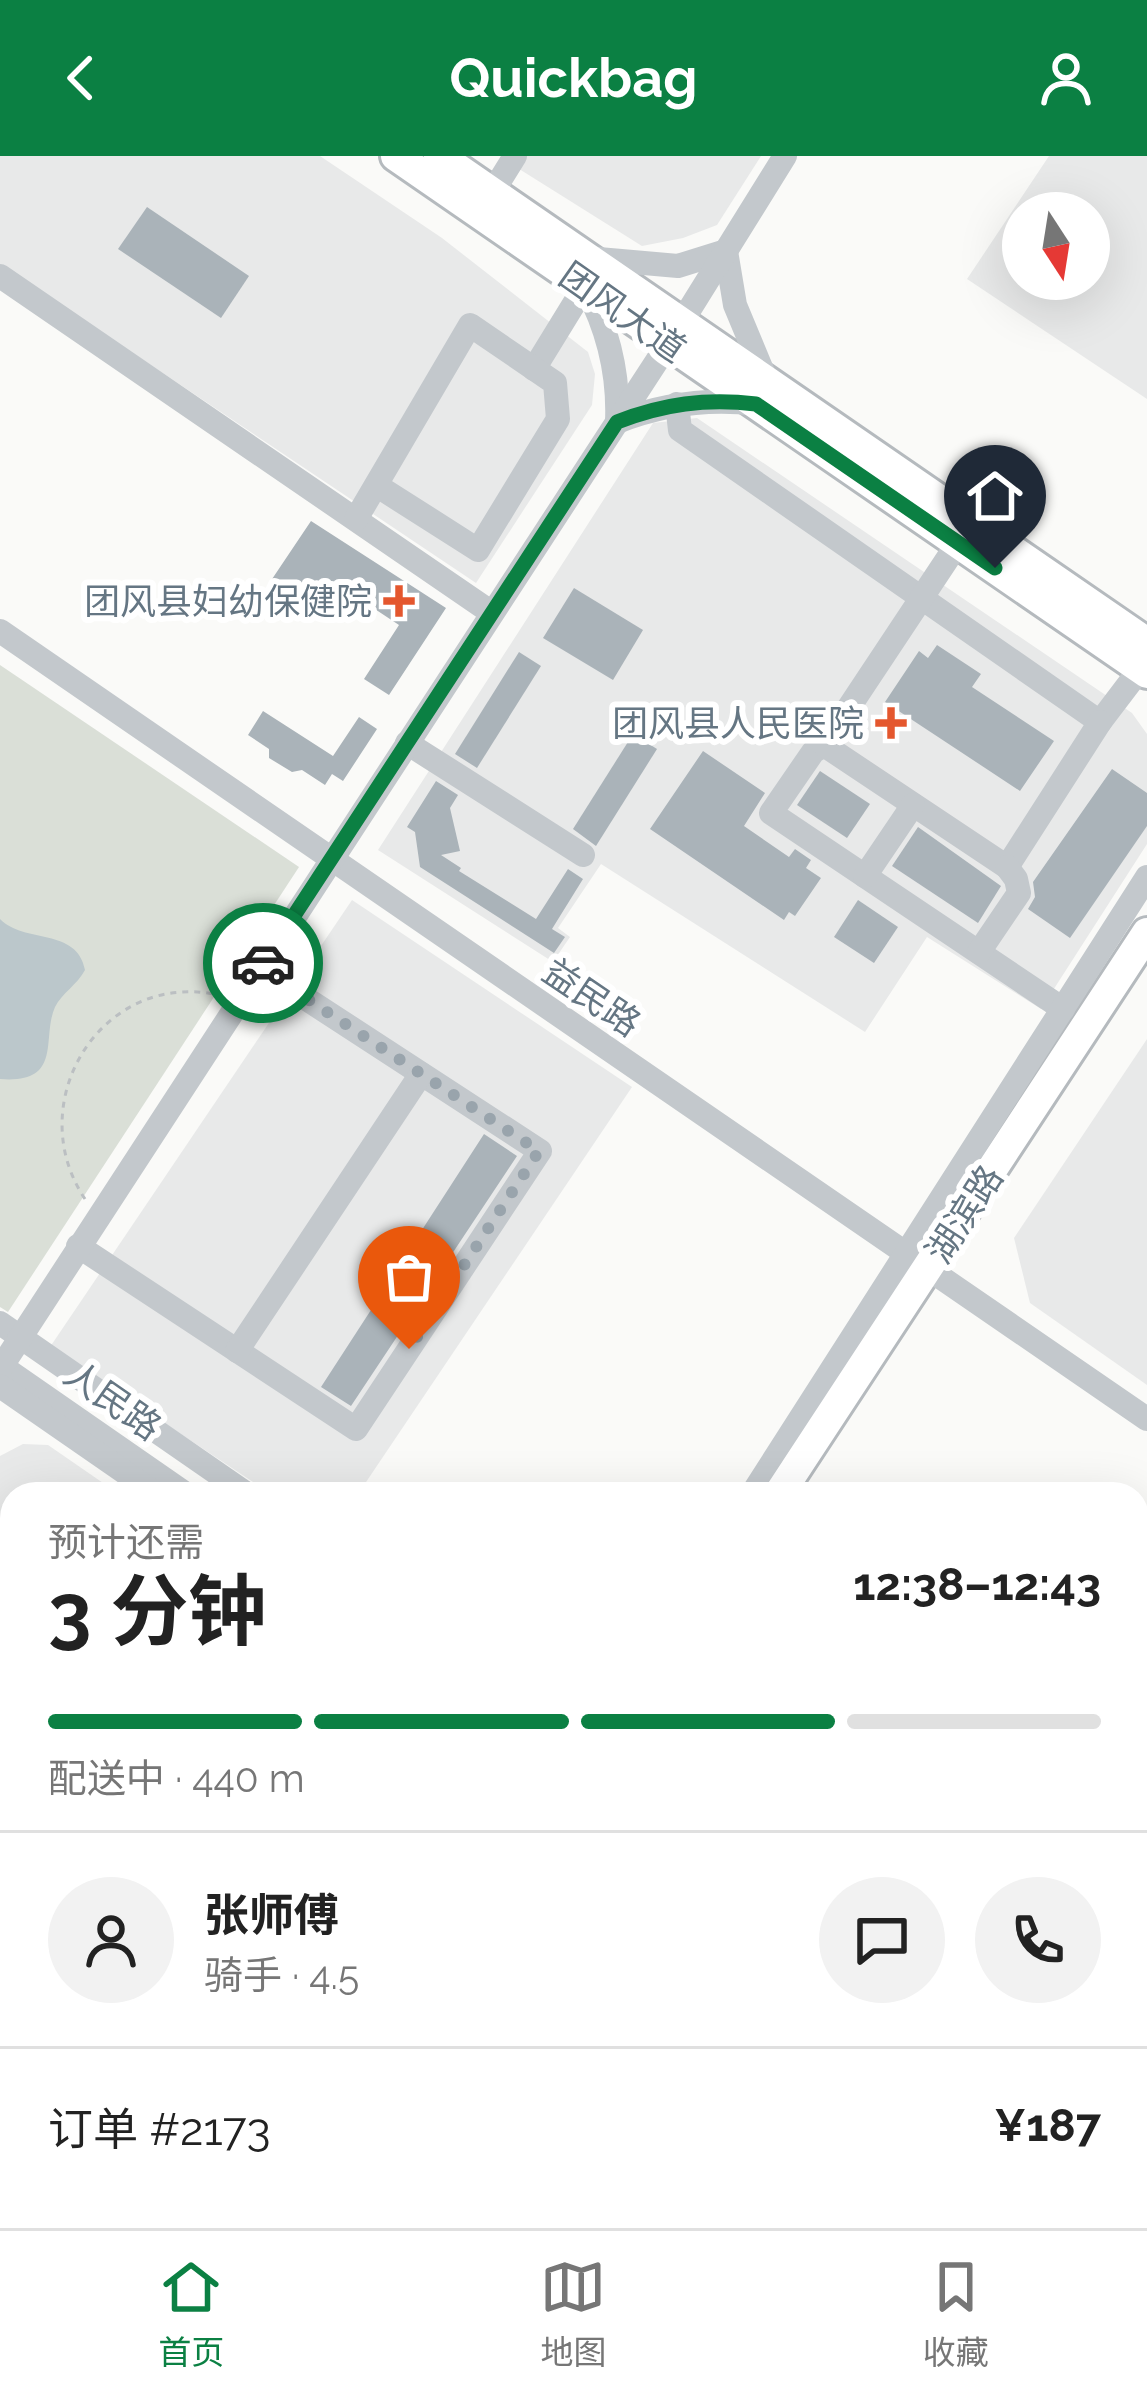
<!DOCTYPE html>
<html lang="zh">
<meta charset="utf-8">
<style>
:root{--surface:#fff;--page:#f2f2f2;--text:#222;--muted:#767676;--line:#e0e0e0;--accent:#0b8043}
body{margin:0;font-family:Raleway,"Noto Sans SC",sans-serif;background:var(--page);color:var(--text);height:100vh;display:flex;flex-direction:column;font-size:45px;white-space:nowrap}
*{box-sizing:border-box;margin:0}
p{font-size:39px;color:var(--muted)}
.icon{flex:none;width:66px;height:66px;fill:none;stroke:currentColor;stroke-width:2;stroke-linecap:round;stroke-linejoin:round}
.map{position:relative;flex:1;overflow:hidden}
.sheet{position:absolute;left:0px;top:1326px;width:1149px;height:747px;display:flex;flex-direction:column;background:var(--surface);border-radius:36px 36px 0 0;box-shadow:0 12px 48px #0002}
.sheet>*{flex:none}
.needle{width:78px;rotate:168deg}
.fabs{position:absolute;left:1002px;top:36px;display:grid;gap:24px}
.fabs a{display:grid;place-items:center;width:108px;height:108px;border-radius:50%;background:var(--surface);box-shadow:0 12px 48px #0002;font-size:60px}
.pin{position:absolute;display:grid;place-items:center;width:102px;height:102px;color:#fff;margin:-123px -51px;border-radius:50% 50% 50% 0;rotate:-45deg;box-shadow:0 0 12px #0007}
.pin .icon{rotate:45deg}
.courier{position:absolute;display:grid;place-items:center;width:120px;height:120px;margin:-60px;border:9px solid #0b8043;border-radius:50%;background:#fff;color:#222;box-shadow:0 3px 15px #0007}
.overview em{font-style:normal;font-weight:700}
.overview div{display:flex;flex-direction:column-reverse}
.overview{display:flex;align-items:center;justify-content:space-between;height:204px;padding:0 48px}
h1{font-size:78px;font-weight:700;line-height:90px}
.bar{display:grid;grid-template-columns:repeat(4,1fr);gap:18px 12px;align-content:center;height:144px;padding:0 48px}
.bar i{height:15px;border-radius:9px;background:var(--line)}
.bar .selected{background:var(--accent)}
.bar p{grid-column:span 4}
.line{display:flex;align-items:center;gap:30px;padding:0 48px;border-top:3px solid var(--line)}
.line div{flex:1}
.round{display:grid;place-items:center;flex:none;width:126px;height:126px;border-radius:63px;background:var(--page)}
header{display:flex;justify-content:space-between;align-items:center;height:156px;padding:0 48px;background:var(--accent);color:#fff;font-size:54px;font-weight:700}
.tabs{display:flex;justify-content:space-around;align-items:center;height:168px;border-top:3px solid var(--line);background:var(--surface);font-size:33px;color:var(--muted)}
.tabs a{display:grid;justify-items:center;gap:6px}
.tabs .selected{color:var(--accent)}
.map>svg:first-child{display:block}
.built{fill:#e8e9e9;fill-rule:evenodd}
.green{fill:#dadfd7}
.water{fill:#bbc7cb}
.building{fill:#aab3b9}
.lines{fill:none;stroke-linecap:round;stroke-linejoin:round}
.major-casing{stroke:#b5babe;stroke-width:36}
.path{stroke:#bbbfc2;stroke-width:3;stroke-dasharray:6 6;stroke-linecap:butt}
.minor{stroke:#c3c8cc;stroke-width:24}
.major{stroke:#fff;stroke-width:30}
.done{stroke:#99a4ac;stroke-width:12;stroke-dasharray:0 21.6}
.route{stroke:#0b8043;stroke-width:15}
.poi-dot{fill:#e4572e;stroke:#fff;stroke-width:4.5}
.labels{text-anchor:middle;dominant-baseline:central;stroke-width:12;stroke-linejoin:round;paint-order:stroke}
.street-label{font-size:36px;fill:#657683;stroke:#fff}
.poi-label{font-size:36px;fill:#657683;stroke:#fff;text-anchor:end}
</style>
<header><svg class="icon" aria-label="back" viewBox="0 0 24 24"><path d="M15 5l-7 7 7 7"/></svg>Quickbag<svg class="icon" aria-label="person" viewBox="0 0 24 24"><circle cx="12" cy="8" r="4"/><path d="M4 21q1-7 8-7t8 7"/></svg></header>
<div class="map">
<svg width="1147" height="2072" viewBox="0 0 1147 2072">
<rect width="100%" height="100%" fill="#fafaf8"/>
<g class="built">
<path d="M0,0H320L442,82L588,196L595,218L592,249L476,427L0,108Z"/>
<path d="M522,0H761L717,69L683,82L642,90L516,11Z"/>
<path d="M1049,0H1147V243L967,123ZM1023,57H1089V123H1023Z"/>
<path d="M697,262L1132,557L1147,578V688L1041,853L927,781L865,876L601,708L558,772L570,781L553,806L378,694L653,267Z"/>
<path d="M352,744L632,931L358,1338H271L50,1191Z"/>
<path d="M1147,883V1229L1030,1147L1014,1082Z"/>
<path d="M23,1288L48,1289L119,1338H12V1612L0,1603V1300Z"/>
</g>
<path class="green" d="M0,509L299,711L8,1156L0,1151Z"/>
<path class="water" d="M0,763C24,788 77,771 85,814C77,829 62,837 55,851C41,882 64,928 0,923Z"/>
<g class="building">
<path d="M147,51L249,120L221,162L118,93Z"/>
<path d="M311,365L446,452L389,539L364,523L399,469L334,426L307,467L262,438Z"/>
<path d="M574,432L643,474L613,524L543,482Z"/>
<path d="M937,489L981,518L972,531L1054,585L1020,635L885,546L919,495L928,502Z"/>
<path d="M519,496L541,510L477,612L455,598Z"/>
<path d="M263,555L333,600L359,561L377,573L343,625L332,618L325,629L302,614L292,616L269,602V593L248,579Z"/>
<path d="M633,578L657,593L596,690L573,673Z"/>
<path d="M703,595L765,637L744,670L789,701L795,693L811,704L806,712L821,722L795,760L789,756L784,764L650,673Z"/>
<path d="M1112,613L1147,637V670L1070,782L1028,753L1035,741L1033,726Z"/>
<path d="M820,615L870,648L847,682L797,649Z"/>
<path d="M436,625L458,639L450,652L460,695L441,699L461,712L459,715L536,763L568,713L583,723L552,773L565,781L554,797L420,711L415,676L407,671Z"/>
<path d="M918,671L1001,730L978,767L892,710Z"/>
<path d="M858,744L898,771L874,807L834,781Z"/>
<path d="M484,978L517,1000L351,1250L321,1231L393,1120L386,1105L389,1090L399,1079L420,1077Z"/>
</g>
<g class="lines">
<g class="major-casing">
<g id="major">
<path d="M396,0L1147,517"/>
<path d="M439,0L1147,487"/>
<path d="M779,1338L1147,777"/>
<path d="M307,2072L314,2061"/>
</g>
</g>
<path class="path" d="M85,1043C20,946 102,813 219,839"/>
<g class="minor">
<path d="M492,37L515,0"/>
<path d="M587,102L678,110L726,95L735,149L767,226"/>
<path d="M0,120L492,457"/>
<path d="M586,132C609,175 619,218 617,266C663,248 707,242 756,248"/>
<path d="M534,213L585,130"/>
<path d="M677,248L680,274L1100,566L1141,512"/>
<path d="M356,363L470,169L555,227L558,263L478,394L376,329"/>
<path d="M958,387L824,589L813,596L771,657L1063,853"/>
<path d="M0,475L1147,1263"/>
<path d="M407,587L583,699"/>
<path d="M824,589L1007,711L1100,566"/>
<path d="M865,720L913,649"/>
<path d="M979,796L1019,737L1016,723L1007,711"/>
<path d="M78,1090L356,1273L540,995L259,812"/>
<path d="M0,1167L247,1338"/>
<path d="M237,1195L421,918"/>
<path d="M0,1209L186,1338"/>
<path d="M0,1213L668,188L785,0"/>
<path d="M0,1230L156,1338"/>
<path d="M752,1338L1147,721"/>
<path d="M1137,1521L1147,1506"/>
<path d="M0,1627L12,1636"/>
<path d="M1137,1648L1147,1633"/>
<path d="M0,1759L12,1741"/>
<path d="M0,1979L12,1961"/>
<path d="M1137,1979L1147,1985"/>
<path d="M1137,2002L1147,2009"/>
<path d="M817,2061H834"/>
</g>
<use href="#major" class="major"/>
</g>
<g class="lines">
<path class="done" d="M263,807L260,812L539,995L409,1193"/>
<path class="route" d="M263,807L617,266C663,248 706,242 756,248L995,412"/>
</g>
<g class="poi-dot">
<path d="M393 427h12v12h12v12h-12v12h-12v-12h-12v-12h12z"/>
<path d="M885 549h12v12h12v12h-12v12h-12v-12h-12v-12h12z"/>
</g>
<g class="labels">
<g class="street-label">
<text transform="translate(623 156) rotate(35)">团风大道</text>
<text transform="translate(592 841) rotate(34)">益民路</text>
<text transform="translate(964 1058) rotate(-57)">湖滨路</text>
<text transform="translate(113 1244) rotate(35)">人民路</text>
</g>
<g class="poi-label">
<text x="372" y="445">团风县妇幼保健院</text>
<text x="864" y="567">团风县人民医院</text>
</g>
</g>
</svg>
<div class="fabs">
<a><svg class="needle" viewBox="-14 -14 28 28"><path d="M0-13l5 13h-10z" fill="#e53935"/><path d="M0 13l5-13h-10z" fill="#767676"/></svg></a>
</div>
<div class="pin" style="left:409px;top:1193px;background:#ea580c"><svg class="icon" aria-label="bag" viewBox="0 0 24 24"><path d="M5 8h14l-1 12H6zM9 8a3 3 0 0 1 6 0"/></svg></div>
<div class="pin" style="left:995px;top:412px;background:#1f2937"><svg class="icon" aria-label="home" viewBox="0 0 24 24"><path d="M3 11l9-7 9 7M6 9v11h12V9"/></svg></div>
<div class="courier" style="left:263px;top:807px"><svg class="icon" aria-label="car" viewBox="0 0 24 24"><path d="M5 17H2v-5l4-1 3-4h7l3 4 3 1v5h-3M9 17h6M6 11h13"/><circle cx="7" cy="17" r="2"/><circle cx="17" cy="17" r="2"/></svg></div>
<section class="sheet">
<div class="overview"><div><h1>3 分钟</h1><p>预计还需</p></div><em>12:38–12:43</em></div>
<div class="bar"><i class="selected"></i><i class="selected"></i><i class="selected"></i><i></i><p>配送中 · 440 m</p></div>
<div class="line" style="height:216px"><a class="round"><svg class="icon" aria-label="person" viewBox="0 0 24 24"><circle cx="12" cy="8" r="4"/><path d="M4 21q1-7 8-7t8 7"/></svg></a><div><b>张师傅</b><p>骑手 · 4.5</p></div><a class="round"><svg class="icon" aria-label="chat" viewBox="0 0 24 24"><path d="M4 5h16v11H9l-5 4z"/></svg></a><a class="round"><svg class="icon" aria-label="phone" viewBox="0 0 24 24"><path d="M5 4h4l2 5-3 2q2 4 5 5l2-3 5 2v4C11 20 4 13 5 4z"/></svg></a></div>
<div class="line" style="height:156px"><div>订单 #2173</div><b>¥187</b></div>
</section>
</div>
<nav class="tabs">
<a class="selected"><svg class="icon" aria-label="home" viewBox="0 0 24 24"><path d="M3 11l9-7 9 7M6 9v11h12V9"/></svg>首页</a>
<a><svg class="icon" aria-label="map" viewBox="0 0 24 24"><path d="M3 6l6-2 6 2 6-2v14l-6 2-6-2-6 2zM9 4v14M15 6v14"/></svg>地图</a>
<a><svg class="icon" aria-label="saved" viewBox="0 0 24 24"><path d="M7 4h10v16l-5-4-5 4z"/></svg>收藏</a>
</nav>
